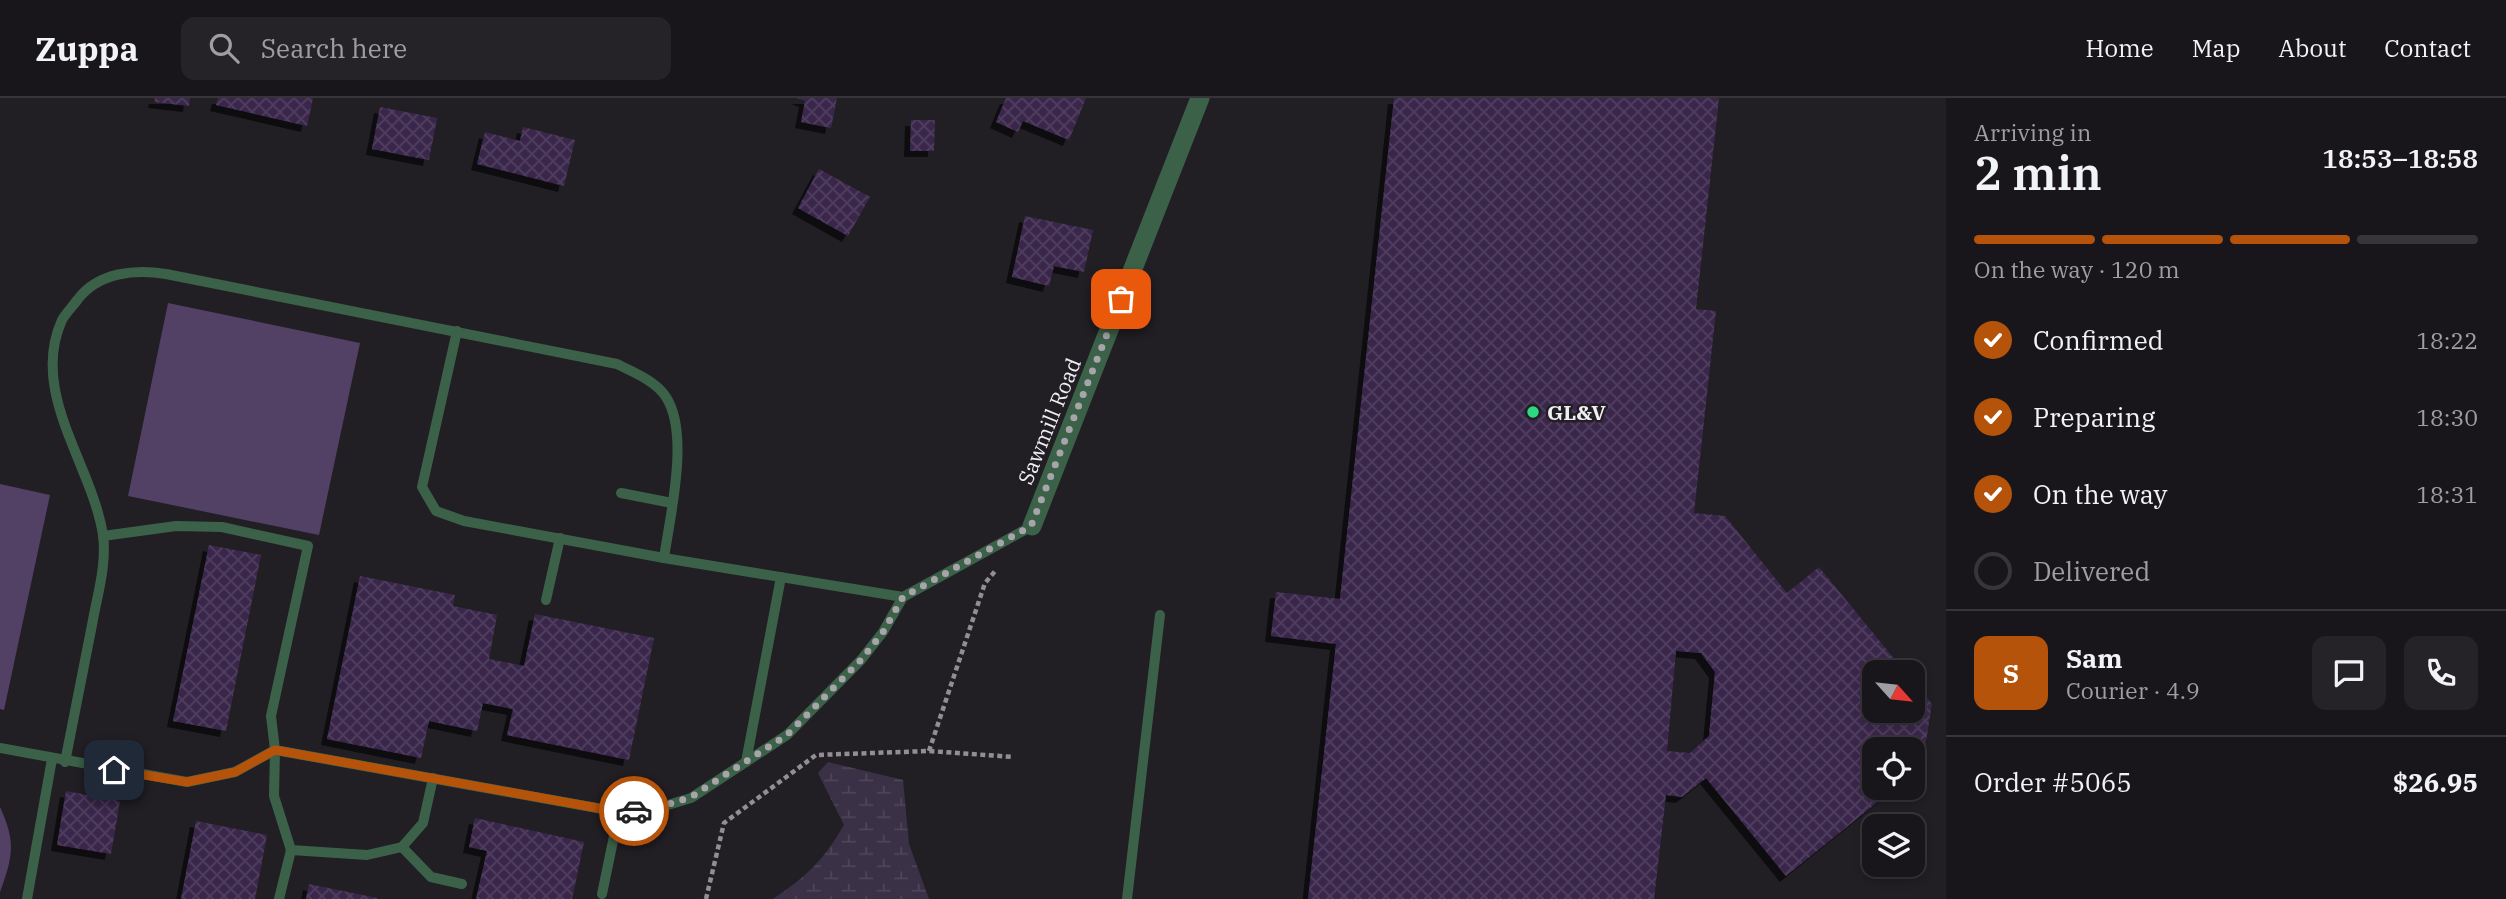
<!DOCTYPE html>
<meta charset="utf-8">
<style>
:root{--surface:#19161b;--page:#262328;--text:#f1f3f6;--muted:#9f9fa3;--line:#37353a;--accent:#b45309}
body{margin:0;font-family:"IBM Plex Serif",serif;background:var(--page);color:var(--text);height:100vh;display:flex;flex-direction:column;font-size:26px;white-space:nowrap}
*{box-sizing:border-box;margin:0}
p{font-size:23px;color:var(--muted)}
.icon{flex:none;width:38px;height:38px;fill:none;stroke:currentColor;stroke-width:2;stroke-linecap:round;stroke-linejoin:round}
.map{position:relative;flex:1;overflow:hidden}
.drawer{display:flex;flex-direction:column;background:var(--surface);width:560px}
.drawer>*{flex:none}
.needle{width:46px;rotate:117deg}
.fabs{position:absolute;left:1862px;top:562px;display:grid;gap:14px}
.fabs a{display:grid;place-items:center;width:63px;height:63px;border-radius:14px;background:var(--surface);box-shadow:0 4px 10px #0003,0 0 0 2px var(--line);font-size:35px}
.pin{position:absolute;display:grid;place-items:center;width:60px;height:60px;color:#fff;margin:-30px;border-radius:14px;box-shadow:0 4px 10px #0006}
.courier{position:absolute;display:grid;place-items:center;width:70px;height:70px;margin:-35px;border:5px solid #b45309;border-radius:50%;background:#fff;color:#222;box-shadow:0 2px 9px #0007}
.overview em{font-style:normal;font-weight:600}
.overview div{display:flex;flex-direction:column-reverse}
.overview{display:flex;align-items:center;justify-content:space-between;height:119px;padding:0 28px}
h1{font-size:46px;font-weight:600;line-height:52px}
.bar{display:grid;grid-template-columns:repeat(4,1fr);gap:10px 7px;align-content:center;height:84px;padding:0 28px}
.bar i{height:9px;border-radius:5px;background:var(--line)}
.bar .current{background:var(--accent)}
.bar p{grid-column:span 4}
.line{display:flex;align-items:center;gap:18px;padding:0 28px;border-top:2px solid var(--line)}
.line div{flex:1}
.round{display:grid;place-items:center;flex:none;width:74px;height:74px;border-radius:14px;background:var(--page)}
ol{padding:0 28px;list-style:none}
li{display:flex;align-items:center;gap:21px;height:77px}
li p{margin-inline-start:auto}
li .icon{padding:7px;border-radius:50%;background:var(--accent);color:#fff;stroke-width:4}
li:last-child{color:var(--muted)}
li i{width:38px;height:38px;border:4px solid var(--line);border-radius:50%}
header{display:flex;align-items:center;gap:42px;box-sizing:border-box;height:98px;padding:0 35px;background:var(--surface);border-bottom:2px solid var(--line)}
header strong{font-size:33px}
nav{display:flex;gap:38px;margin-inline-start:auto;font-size:24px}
.search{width:490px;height:63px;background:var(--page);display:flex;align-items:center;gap:18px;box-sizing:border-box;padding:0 24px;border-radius:14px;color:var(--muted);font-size:26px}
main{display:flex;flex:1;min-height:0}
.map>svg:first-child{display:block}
.wetland{fill:url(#wetland-marsh)}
.water{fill:#524065}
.building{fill:url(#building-cross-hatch);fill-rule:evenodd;filter:url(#shadow)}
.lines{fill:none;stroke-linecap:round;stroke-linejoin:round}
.path{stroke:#928f94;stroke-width:4.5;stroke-dasharray:5 3.5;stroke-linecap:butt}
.service{stroke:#3c6149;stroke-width:10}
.minor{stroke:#3c6149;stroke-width:19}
.done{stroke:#a8a5aa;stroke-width:7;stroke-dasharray:0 12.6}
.route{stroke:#b45309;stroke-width:9}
.poi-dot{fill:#2dd883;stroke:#211e24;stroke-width:2.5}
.labels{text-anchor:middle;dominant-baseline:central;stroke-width:5;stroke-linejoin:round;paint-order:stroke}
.poi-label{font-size:21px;font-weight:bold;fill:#f0eef2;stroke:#211e24;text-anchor:start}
.street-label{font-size:21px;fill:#f0eef2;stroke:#211e24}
</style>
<header>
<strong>Zuppa</strong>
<div class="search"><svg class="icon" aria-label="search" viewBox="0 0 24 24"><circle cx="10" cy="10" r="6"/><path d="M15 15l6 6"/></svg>Search here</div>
<nav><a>Home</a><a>Map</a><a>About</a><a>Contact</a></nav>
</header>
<main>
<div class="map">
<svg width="1946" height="801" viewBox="0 0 1946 801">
<defs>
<pattern id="wetland-marsh" width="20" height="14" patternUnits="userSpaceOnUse" patternTransform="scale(1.75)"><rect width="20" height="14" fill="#3b3146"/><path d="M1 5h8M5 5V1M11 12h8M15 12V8" fill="none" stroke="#4e4558"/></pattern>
<pattern id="building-cross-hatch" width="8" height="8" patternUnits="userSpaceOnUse" patternTransform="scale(1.75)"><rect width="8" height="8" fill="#3b284c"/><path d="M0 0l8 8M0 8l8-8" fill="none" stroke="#4e3d5e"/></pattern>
<filter id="shadow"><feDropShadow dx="-6" dy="6" stdDeviation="0" flood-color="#0009"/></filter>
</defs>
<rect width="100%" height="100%" fill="#211e24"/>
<path class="wetland" d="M828,664L903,682L909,746L929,801H773C807,778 823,763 844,727L818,675Z"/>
<g class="water">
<path d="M168,205L360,245L319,437L128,398Z"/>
<path d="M0,386L50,397L4,612L0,611Z"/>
<path d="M0,709C16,744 13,758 0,794Z"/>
</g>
<g class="building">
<path d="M155,0H190L189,8L154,4Z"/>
<path d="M218,0H313L307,28L216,7Z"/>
<path d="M797,0H837L831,30L801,24L805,3Z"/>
<path d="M1006,0H1086L1069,42L1023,23L1018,34L996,24Z"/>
<path d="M1394,0H1719L1696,211L1716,213L1694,415L1725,418L1787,495L1819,469L1905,574H1874V612H1913V583L1932,606L1922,668L1913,675V651H1874V690H1895L1786,778L1706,680L1682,699L1666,697L1654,801H1308L1336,546L1271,538L1276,494L1340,501ZM1676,553L1701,555L1715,574L1709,638L1690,655L1667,653Z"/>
<path d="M380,9L437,20L429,62L372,51Z"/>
<path d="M911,22H935L934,53H910Z"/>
<path d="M523,29L575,42L564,88L477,66L485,34L520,43Z"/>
<path d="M819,71L870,99L848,138L798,110Z"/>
<path d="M1025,118L1093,132L1084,174L1054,168L1049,188L1012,179Z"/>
<path d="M209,447L261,457L226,633L173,623Z"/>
<path d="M360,478L455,497L453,508L497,517L489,561L524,568L535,516L654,540L629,662L507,637L513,611L483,605L477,633L429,623L421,660L327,641Z"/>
<path d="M66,693L120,703L111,756L57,747Z"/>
<path d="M475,720L584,744L572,801H476L487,753L469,749Z"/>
<path d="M196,723L267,737L255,801H181Z"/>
<path d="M309,786L377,800V801H306Z"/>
</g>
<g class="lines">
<g class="path">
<path d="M929,653L985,485L996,472"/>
<path d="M706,801L724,725L816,657L929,653L1014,659"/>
</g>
<g class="service">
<path d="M457,233L422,389L436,413L464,423L664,460L903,499L1032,428"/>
<path d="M621,395L672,405"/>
<path d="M103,438L176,428L222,429L308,448L271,618L275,652L274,698L291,752L367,757L402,749L423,725L433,680"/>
<path d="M546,502L560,440"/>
<path d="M0,650L187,684L235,674L275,652L619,714L651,712L691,700L787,637L861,562L883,534L903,499"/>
<path d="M65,664C74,618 83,573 92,527C97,498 107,467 103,437C92,366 29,295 62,222C66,215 73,208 78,201C99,174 135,171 166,176L617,266C633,274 656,283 666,299C690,336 670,418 664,460"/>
<path d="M746,664L781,479"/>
<path d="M402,749L431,779L462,786"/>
<path d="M602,796L619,714"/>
<path d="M27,801L52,661"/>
<path d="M279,801L291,752"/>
<path d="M1127,801L1160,517"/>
</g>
<path class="minor" d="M1032,428L1200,0"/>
</g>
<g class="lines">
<path class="done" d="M634,713L651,712L691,699L787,637L861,562L883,534L903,499L1031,428L1121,201"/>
<path class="route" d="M114,672L187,684L235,674L275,652L620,714L634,713"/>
</g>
<circle class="poi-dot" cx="1533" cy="314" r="7"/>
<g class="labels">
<g class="poi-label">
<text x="1547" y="314">GL&amp;V</text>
</g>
<g class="street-label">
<text transform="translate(1049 323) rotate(-68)">Sawmill Road</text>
</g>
</g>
</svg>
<div class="fabs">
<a><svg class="needle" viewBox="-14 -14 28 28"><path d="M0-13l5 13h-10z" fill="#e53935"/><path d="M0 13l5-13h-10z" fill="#9f9fa3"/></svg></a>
<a><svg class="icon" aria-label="locate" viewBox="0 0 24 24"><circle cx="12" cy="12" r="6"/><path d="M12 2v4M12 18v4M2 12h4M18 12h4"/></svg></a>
<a><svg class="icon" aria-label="layers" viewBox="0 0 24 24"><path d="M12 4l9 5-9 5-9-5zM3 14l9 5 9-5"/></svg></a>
</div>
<div class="pin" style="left:1121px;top:201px;background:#ea580c"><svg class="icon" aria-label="bag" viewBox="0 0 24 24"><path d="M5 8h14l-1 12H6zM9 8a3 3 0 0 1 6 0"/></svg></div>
<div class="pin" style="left:114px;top:672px;background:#1f2937"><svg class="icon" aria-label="home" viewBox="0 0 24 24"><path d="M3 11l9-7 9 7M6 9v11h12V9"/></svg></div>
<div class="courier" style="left:634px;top:713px"><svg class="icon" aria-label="car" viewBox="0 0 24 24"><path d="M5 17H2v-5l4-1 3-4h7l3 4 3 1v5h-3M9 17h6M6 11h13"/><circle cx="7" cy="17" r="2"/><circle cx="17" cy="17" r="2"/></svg></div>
</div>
<section class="drawer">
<div class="overview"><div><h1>2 min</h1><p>Arriving in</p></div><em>18:53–18:58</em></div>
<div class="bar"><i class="current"></i><i class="current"></i><i class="current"></i><i></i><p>On the way · 120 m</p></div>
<ol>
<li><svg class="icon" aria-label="check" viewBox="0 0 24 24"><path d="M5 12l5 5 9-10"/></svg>Confirmed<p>18:22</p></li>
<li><svg class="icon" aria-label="check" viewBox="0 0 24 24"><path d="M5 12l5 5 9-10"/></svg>Preparing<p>18:30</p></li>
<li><svg class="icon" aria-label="check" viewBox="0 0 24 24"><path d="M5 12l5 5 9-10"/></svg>On the way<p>18:31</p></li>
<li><i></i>Delivered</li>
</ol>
<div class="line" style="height:126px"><b class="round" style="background:var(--accent);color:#fff">S</b><div><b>Sam</b><p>Courier · 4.9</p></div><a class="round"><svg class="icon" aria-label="chat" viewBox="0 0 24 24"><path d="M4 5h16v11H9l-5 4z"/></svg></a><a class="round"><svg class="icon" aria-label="phone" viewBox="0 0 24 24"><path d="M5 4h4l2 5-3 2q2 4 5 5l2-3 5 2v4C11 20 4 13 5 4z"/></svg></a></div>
<div class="line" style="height:91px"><div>Order #5065</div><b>$26.95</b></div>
</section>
</main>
